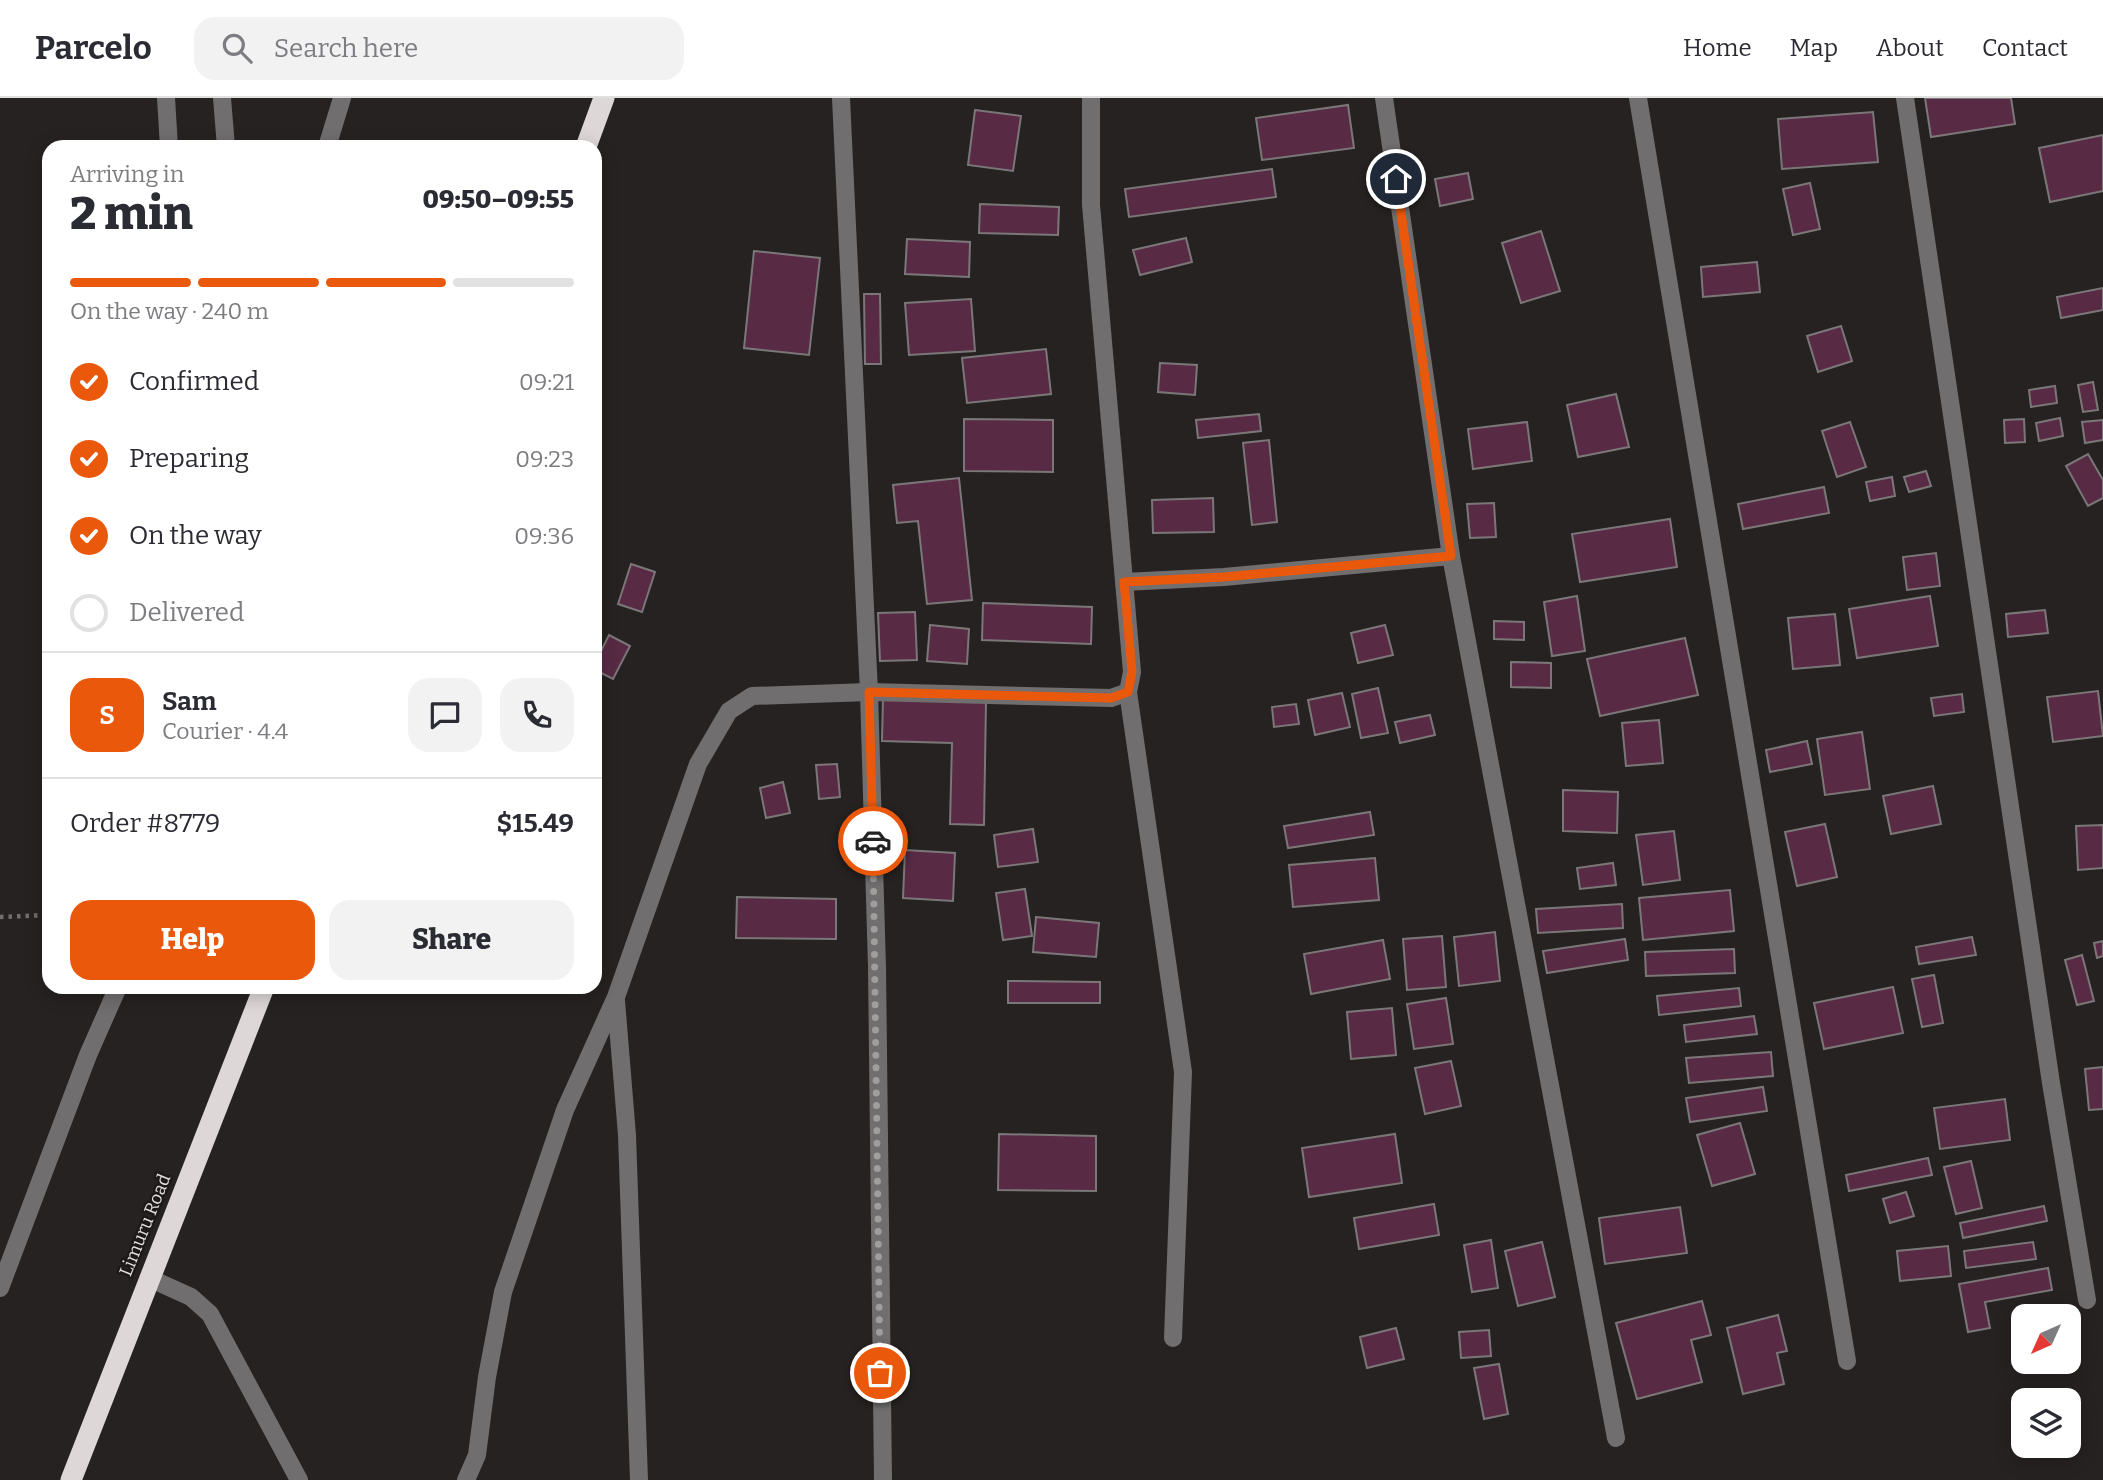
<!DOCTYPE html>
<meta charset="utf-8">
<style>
:root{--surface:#fff;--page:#f2f2f3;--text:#2b2b33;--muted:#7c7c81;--line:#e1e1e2;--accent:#ea580c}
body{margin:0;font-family:Bitter,serif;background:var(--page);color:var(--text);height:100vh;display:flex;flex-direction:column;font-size:26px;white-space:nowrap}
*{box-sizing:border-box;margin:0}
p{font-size:23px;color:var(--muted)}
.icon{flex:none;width:38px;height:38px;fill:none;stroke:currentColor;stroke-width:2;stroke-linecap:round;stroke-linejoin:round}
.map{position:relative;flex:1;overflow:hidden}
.panel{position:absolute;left:42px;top:42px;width:560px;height:854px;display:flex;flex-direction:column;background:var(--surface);border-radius:21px;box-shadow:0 4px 18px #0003}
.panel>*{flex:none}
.needle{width:46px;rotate:225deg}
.fabs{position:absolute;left:2011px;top:1206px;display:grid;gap:14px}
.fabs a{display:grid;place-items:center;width:70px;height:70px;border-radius:14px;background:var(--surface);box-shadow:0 4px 18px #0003;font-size:35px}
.pin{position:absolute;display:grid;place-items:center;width:60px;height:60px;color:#fff;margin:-30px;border:4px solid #fff;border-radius:50%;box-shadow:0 2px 7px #0007}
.courier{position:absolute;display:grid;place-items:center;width:70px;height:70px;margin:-35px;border:5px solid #ea580c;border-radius:50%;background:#fff;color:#222;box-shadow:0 2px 9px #0007}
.headline em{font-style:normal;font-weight:800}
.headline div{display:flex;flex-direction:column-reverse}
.headline{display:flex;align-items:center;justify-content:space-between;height:119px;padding:0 28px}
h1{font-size:46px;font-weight:800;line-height:52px}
.bar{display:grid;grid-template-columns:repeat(4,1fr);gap:10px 7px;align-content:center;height:84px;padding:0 28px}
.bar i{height:9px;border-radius:5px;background:var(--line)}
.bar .active{background:var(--accent)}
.bar p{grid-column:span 4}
.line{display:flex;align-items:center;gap:18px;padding:0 28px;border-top:2px solid var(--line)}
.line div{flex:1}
.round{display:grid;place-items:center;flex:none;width:74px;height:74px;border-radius:21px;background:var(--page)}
ol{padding:0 28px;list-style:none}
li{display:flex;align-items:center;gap:21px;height:77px}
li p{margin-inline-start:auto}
li .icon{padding:7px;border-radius:50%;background:var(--accent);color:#fff;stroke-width:4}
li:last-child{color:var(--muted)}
li i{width:38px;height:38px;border:4px solid var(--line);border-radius:50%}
.button{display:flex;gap:14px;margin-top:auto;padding:14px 28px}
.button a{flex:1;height:80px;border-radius:21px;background:var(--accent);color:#fff;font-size:28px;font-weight:800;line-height:80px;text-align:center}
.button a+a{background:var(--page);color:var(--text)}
header{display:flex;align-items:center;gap:42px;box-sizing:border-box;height:98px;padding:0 35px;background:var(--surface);border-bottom:2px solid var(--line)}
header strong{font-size:33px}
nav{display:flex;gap:38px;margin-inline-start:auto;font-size:24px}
.search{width:490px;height:63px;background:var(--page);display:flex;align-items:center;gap:18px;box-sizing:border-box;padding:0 24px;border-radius:21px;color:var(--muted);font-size:26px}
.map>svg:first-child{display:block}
.building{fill:#582a44;stroke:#7b7779;stroke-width:2}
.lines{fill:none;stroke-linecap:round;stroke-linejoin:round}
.path{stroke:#716e6d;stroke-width:4.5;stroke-dasharray:3.5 5;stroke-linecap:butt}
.minor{stroke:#706e6e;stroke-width:18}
.highway{stroke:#ddd7d7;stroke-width:21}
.done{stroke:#a09e9c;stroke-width:7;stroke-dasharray:0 12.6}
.route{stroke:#ea580c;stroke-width:9}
.labels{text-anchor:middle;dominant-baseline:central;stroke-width:5;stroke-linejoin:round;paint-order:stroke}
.street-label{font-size:18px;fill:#e2e0df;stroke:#1d1918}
</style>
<header>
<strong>Parcelo</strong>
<div class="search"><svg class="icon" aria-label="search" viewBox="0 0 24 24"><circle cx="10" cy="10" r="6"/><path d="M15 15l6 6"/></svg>Search here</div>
<nav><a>Home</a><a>Map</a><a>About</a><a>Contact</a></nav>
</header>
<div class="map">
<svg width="2103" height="1382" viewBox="0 0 2103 1382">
<rect width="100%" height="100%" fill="#262221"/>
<g class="building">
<path d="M1925,0H2011L2015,26L1931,39Z"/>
<path d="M1348,7L1354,50L1262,62L1256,20Z"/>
<path d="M975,12L1021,18L1013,73L968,67Z"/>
<path d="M1873,14L1878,64L1782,71L1778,21Z"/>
<path d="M2103,37V93L2050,104L2039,50Z"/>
<path d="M1272,71L1276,99L1129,119L1125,91Z"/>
<path d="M1468,75L1473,101L1440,108L1435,81Z"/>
<path d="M1810,85L1820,131L1793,137L1783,91Z"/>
<path d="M980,106L1059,109L1058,137L979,135Z"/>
<path d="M1541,133L1560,193L1521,205L1502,145Z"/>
<path d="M1186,140L1192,164L1140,177L1133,152Z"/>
<path d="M907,141L970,144L969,179L905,176Z"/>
<path d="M754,153L820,160L809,257L744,250Z"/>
<path d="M1757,164L1760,194L1703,199L1701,169Z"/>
<path d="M2103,190V212L2061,220L2057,199Z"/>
<path d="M864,196H880L881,266H865Z"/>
<path d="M971,201L975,253L909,257L905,205Z"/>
<path d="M1841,228L1852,263L1818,274L1807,238Z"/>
<path d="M1046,251L1051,296L967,305L962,260Z"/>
<path d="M1160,265L1197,267L1195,297L1158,294Z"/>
<path d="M2093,284L2098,312L2083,314L2078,287Z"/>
<path d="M2055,288L2057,305L2031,309L2029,292Z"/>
<path d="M1616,296L1629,349L1578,359L1567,307Z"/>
<path d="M1259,316L1261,333L1198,340L1196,322Z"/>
<path d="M2060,320L2063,338L2039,343L2036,325Z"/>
<path d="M964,321L1053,322V374L964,373Z"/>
<path d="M2024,321L2025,344L2005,345L2004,322Z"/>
<path d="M2103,322V342L2085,345L2082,324Z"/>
<path d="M1527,324L1532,363L1473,371L1468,331Z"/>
<path d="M1850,324L1866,369L1837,379L1822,333Z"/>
<path d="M1269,342L1277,424L1252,427L1243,345Z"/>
<path d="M2088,356L2103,382V400L2088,408L2066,368Z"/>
<path d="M1926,373L1931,388L1909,394L1904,379Z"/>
<path d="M1892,379L1895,398L1870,403L1866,384Z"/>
<path d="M959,380L972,502L927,506L918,423L897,425L893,387Z"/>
<path d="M1824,389L1829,415L1743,431L1738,406Z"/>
<path d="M1213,400L1214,434L1153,435L1152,402Z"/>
<path d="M1494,405L1496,439L1470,440L1467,406Z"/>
<path d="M1670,421L1677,469L1580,484L1572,436Z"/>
<path d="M1936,455L1940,488L1907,492L1903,459Z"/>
<path d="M631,466L655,474L642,514L618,506Z"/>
<path d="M1577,498L1585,553L1552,558L1544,504Z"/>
<path d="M1930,498L1938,548L1857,560L1849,511Z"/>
<path d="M983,505L1092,509L1091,546L982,542Z"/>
<path d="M2045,512L2048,535L2008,539L2006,516Z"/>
<path d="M915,514L917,562L880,563L878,515Z"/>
<path d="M1835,516L1840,567L1793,571L1788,520Z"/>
<path d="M1494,523L1524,524V542L1494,541Z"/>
<path d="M930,527L969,531L967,566L927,563Z"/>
<path d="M1385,527L1393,557L1358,565L1351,535Z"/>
<path d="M609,537L630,548L613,581L595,572V565Z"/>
<path d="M1685,540L1698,597L1600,618L1587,561Z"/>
<path d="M1511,564L1551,565V590L1511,589Z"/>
<path d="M1378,590L1388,635L1361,640L1352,596Z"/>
<path d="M2098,593L2103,638L2053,644L2047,599Z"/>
<path d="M1342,595L1350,629L1315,637L1308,602Z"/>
<path d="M1962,596L1964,614L1934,618L1931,600Z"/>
<path d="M883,600L986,603L984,727L950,726L952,645L882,643Z"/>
<path d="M1296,606L1299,626L1274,629L1272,609Z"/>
<path d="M1430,617L1435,637L1400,645L1395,624Z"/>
<path d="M1659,622L1663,665L1626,668L1622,625Z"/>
<path d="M1862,634L1870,691L1825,697L1817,641Z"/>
<path d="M1807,643L1812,666L1770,674L1766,652Z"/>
<path d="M837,666L840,699L819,701L816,667Z"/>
<path d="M783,684L790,715L766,720L760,690Z"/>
<path d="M1933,688L1941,726L1891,736L1883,698Z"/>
<path d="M1563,692L1618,694L1617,735L1563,733Z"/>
<path d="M1370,714L1374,737L1288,750L1284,728Z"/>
<path d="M1825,726L1837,779L1797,788L1785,734Z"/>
<path d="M2103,727V770L2078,772L2076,728Z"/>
<path d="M1033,731L1038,764L998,769L994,737Z"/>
<path d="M1674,733L1680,782L1643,787L1636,737Z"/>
<path d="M905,752L955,755L953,803L903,800Z"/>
<path d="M1375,760L1379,802L1293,809L1289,767Z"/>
<path d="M1613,765L1616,787L1580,791L1577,770Z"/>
<path d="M1025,791L1032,838L1003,842L996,795Z"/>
<path d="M1730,792L1734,833L1643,842L1639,800Z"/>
<path d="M737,799L836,801V841L736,840Z"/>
<path d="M1622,806L1623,830L1538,835L1536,811Z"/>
<path d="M1036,819L1099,825L1096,859L1033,854Z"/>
<path d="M1495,834L1500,883L1459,888L1454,839Z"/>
<path d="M1442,838L1446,889L1407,892L1403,841Z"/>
<path d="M1972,839L1976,857L1919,866L1916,849Z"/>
<path d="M1625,841L1628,862L1547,875L1543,853Z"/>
<path d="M1383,842L1390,881L1311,896L1304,856Z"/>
<path d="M2103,843V858L2097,860L2094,845Z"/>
<path d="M1734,851L1735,875L1646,878L1645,854Z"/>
<path d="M2082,857L2094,903L2077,907L2065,862Z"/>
<path d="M1934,877L1943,925L1922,929L1912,881Z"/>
<path d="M1008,883L1100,884V905H1008Z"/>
<path d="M1893,889L1903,935L1824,951L1814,905Z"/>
<path d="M1739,890L1741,908L1659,917L1657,898Z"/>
<path d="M1446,900L1453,946L1414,951L1407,906Z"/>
<path d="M1392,910L1396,957L1351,961L1347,914Z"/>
<path d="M1754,918L1757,936L1686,944L1684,927Z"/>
<path d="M1771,954L1773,978L1689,985L1686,960Z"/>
<path d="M1451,963L1461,1008L1425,1016L1415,970Z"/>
<path d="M2103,969V1011L2089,1012L2085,971Z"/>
<path d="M1763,989L1767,1013L1690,1024L1686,1000Z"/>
<path d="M2005,1001L2010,1042L1940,1051L1934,1010Z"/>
<path d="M1740,1025L1755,1076L1712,1088L1697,1037Z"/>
<path d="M999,1036L1096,1038V1093L998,1092Z"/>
<path d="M1395,1036L1402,1085L1309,1099L1302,1050Z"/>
<path d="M1928,1060L1932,1077L1849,1093L1846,1077Z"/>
<path d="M1971,1063L1982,1110L1956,1116L1944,1069Z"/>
<path d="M1906,1094L1914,1118L1890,1125L1883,1101Z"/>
<path d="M1434,1106L1439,1137L1359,1151L1354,1120Z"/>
<path d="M2044,1108L2047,1123L1963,1140L1960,1125Z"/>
<path d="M1680,1109L1687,1155L1605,1166L1599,1120Z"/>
<path d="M1491,1142L1498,1190L1472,1194L1464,1147Z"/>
<path d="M1542,1144L1555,1199L1518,1208L1505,1153Z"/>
<path d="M2033,1144L2036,1161L1966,1170L1964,1153Z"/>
<path d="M1948,1148L1951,1178L1900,1183L1897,1153Z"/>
<path d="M2048,1170L2052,1192L1985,1204L1990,1230L1968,1234L1959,1186Z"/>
<path d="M1702,1203L1711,1237L1691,1242L1702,1284L1637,1301L1616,1225Z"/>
<path d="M1778,1217L1787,1253L1777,1255L1784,1286L1743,1296L1727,1230Z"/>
<path d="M1396,1230L1404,1261L1367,1270L1360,1239Z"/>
<path d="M1489,1232L1491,1258L1461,1260L1459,1234Z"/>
<path d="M1499,1266L1508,1316L1484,1321L1474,1270Z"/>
</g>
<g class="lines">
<path class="path" d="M0,819L49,817"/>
<g class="minor">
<path d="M166,0L169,49"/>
<path d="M222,0L226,49"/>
<path d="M841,0L869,594L877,869L883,1382"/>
<path d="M1384,0L1451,458L1616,1340"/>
<path d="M1638,0L1847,1263"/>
<path d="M1905,0L2051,985L2087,1202"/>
<path d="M327,49L342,0"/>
<path d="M1124,484L1224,479L1451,458"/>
<path d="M1128,594L1183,974L1173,1240"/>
<path d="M616,903L627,1037L639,1382"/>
<path d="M149,1180L191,1199L210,1216L299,1382"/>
<path d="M0,1190L88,957L118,889"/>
<path d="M466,1382L477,1357L487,1279L503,1194L565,1012L616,899L698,666L729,613L752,598L869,594L1111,600L1128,594L1132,574L1091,107V0"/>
</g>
<g class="highway">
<path d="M586,49L604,0"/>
<path d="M71,1382L264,889"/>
</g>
</g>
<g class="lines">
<path class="done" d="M873,743L880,1275"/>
<path class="route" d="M873,743L869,594L1111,600L1128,594L1132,574L1124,484L1224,479L1451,458L1396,81"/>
</g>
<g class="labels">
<g class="street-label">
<text transform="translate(145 1127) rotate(-68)">Limuru Road</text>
</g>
</g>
</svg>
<div class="fabs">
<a><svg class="needle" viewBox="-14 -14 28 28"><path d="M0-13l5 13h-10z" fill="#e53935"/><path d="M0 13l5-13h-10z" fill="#7c7c81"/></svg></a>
<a><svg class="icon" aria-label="layers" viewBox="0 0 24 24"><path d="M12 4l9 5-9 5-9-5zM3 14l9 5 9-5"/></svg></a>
</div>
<div class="pin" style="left:880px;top:1275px;background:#ea580c"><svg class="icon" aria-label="bag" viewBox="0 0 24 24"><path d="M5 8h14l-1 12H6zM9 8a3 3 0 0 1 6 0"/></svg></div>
<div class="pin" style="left:1396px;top:81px;background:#1f2937"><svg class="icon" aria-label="home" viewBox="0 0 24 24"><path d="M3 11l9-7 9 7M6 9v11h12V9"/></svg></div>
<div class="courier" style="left:873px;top:743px"><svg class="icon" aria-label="car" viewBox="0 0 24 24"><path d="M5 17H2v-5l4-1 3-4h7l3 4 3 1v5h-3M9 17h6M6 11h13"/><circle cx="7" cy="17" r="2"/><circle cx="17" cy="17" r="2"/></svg></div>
<section class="panel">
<div class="headline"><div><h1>2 min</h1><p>Arriving in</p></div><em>09:50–09:55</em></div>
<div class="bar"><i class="active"></i><i class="active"></i><i class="active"></i><i></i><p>On the way · 240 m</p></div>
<ol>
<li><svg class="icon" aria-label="check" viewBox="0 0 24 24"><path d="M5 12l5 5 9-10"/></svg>Confirmed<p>09:21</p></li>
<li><svg class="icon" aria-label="check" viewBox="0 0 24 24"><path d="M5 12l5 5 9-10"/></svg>Preparing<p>09:23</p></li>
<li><svg class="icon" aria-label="check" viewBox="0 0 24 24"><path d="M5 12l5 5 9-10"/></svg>On the way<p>09:36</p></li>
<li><i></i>Delivered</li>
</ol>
<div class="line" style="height:126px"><b class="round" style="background:var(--accent);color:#fff">S</b><div><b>Sam</b><p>Courier · 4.4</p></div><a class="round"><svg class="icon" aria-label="chat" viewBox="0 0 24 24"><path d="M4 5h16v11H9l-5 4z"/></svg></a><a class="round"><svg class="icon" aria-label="phone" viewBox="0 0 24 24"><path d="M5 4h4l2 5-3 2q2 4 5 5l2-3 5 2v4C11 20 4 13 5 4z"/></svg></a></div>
<div class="line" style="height:91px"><div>Order #8779</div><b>$15.49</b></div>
<div class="button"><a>Help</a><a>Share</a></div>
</section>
</div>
